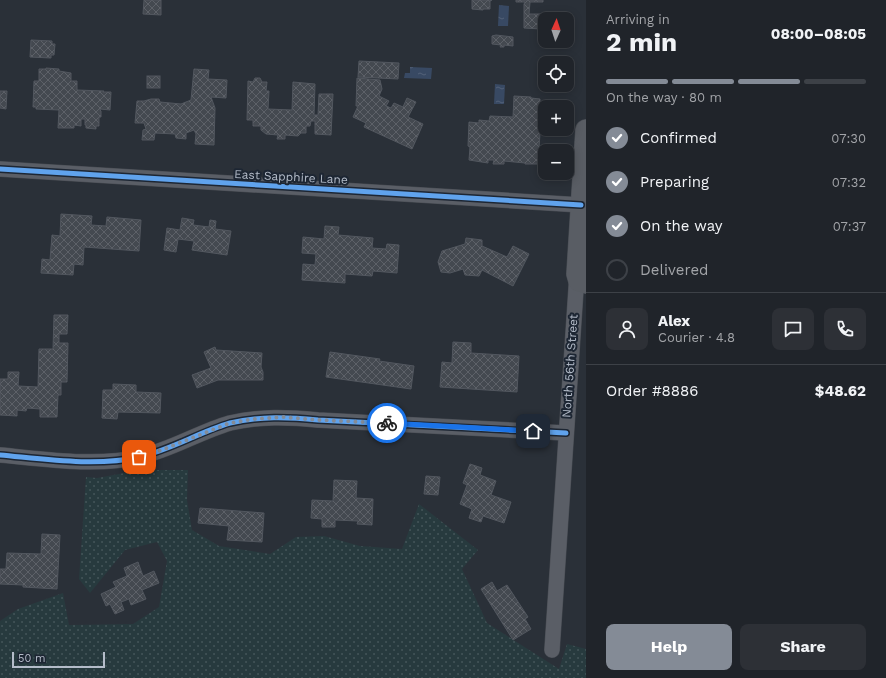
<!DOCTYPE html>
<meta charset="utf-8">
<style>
:root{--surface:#20242a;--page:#2d3036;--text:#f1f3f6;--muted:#a2a4a8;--line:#3d4147;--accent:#848b96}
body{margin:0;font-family:"Work Sans",sans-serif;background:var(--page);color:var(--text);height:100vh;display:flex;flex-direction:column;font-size:15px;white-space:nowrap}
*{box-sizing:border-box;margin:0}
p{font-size:13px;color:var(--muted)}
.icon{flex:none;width:22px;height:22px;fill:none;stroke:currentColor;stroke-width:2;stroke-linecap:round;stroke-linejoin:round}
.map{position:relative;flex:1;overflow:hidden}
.details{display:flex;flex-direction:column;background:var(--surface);width:300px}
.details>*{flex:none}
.needle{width:26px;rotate:3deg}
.fabs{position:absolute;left:538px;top:12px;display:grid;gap:8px}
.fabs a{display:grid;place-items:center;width:36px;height:36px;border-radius:8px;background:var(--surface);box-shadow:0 2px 10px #0003,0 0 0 1px var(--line);font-size:20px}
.scale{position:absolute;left:12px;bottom:10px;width:93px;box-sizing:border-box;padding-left:4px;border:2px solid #b4bcc9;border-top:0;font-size:11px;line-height:14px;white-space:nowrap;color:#b4bcc9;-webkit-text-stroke:3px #1d2633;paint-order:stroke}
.pin{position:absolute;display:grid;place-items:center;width:34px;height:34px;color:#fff;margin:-17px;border-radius:8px;box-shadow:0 2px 6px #0006}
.courier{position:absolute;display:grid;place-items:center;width:40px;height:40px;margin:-20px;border:3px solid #1a73e8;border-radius:50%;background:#fff;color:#222;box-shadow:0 1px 5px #0007}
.summary em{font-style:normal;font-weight:700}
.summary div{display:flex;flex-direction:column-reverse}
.summary{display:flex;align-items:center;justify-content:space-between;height:68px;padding:0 20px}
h1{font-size:26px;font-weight:700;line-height:30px}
.bar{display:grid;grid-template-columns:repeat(4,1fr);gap:6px 4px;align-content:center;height:48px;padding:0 20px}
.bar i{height:5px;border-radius:3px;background:var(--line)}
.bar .current{background:var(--accent)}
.bar p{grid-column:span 4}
.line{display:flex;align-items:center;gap:10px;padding:0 20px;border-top:1px solid var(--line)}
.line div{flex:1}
.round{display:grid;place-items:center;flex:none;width:42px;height:42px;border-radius:8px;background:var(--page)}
ol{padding:0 20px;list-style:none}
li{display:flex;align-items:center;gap:12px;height:44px}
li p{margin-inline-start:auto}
li .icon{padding:4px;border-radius:50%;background:var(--accent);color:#fff;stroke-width:4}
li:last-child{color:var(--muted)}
li i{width:22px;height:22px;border:2px solid var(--line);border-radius:50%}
.action{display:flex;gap:8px;margin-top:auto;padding:8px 20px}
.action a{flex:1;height:46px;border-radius:8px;background:var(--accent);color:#fff;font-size:16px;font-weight:700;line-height:46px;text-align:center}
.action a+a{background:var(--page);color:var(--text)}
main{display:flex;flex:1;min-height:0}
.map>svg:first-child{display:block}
.grass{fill:url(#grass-dots)}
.water{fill:url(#water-ripples)}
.building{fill:url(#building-cross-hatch);stroke:#52575f}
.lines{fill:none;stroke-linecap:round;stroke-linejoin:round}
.street-casing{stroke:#484c53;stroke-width:16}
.secondary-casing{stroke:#484c53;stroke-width:22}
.street{stroke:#5a5e66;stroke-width:15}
.secondary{stroke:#595d64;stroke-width:21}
.cycleway-casing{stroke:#1d2633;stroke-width:8}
.cycleway{stroke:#60a3ed;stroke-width:5}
.done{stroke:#848b96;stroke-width:4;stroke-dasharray:0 7.2}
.route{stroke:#1a73e8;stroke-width:5}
.labels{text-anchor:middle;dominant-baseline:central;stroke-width:4;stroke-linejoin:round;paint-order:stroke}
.street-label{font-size:12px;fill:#b4bcc9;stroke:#1d2633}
</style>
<main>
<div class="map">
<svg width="586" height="678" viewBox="0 0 586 678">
<defs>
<pattern id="grass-dots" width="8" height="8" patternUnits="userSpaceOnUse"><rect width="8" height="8" fill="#273a3e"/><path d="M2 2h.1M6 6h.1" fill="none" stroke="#445559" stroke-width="1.8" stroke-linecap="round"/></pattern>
<pattern id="water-ripples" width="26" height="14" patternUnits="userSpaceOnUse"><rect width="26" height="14" fill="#384963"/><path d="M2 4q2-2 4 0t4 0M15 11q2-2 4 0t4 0" fill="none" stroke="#526178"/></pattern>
<pattern id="building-cross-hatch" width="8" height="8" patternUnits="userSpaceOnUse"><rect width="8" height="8" fill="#444950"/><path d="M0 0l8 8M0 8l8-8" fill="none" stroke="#5d6168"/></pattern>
</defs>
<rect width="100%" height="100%" fill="#2a3038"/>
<path class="grass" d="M141,470H188L187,500L192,530L219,546L270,554L296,537L324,536L360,546L402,549L419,504L478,550L462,569L487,623L559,669L567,644L586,649V678H0V621L18,609L63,593L69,625L133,624L159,607L167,561L157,542L125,550L90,593L79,579L86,477L97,478Z"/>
<g class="water">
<path d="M499,5L509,6L508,26H498Z"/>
<path d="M410,67L432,68L431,79L404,78L405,73H410Z"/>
<path d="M495,84L505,85L504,104H494Z"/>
</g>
<g class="building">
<path d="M144,0H161V15L143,14Z"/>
<path d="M472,0H492L490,1V9H483V10L472,9Z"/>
<path d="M516,0H543V2H530L529,14H542L541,29L524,28V4L525,2H516Z"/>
<path d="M496,35L513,37V46L504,45V47H500L501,45L492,44V36Z"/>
<path d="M31,40L52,41V44H55L54,55H51V58L30,57Z"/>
<path d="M359,61L399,63L398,79L358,77Z"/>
<path d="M46,68L59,69V71L71,73V81H77V90L104,91L103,92H111L110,110L100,109V110L101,111V117H99V126H96V129L86,128V125H85V119H81V126L74,125V128H58L59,110L36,109V107H33L34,81H39V69H46Z"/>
<path d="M194,69L209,70L208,79L227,80L226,98L211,97L215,108L214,145L195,144L196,134L194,130L186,133V139L176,138L175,134L155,133L154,140H142L143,130L146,129L144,123H135L137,101H144L151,99H159L160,102L181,104L191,100Z"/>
<rect x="147" y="76" width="13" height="12"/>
<path d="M255,78H260L262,82H267L266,91H269L268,109L292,110L293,82L315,84L314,115H318L319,94H333L331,135L315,134V121H311L310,126H306V133H301L298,136L285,135V139H277L278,135L266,134L261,130V126H253V120H247L248,81L253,82Z"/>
<path d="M357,78L380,80L382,89L379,96L389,101L386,106L391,108L394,103L403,107L407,98L416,102L408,117L423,124L412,149L364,127L366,123L353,117L358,106H356Z"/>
<path d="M0,91H7L6,109L0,108Z"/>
<path d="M514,96L531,97V98L540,99V114H541V123H540L539,133H540L538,164H525V163L504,161V164H493L494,160H488V163L469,160L470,147L468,146L469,122L479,123V120L489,121L490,116L513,117Z"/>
<path d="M61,214L92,216L91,225L106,226L107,217L141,220L139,251L84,247L83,265L74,264L73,275L41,273L42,259L50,260L52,235L60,236Z"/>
<path d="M182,218L194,220L193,225L209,227L210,220L216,221L215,229L231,231L227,255L192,250L194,241L178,239L176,252L164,250L167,228L180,230Z"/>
<path d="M325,226L339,227L338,235L373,238L372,248L386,249L387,244L399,245L397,273L373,271L372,276L345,274V283L302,280L303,264L315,265L316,254L302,253L303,237L324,239Z"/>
<path d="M466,238L482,240V246L507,257L513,246L529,254L513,286L482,270L479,276L465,275L463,269L450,273L441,272L438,262L442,251L465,244Z"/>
<path d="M54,315H68L67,334H59V343H68L67,382H61V395H58L57,417H40V409L27,408L26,411L17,410V416L0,415V379H8V372H19L18,386L38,387L39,349H53Z"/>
<path d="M453,342L471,343V353L519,356L517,392L440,387L442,362L452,363Z"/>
<path d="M215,347L216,350L262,353L261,367L263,372V380H218L197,388L192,375L211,368L204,352Z"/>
<path d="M330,352L380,359L379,361L414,366L411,389L326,377Z"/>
<path d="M113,384L136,385V392L161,393L160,413L118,412L117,419L102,418L103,390H113Z"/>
<path d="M470,464L482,468L480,475L496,481L491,495L511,502L504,523L483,516L481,522L469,518L472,509L460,504L467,485L463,483Z"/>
<path d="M426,476L440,477L438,495L424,494Z"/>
<path d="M334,480L357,481L356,498L373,499L372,525L357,524L358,521L335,520V527H322V519L311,518L312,500L333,501Z"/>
<path d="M200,508L264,513L262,542L227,540L229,526L198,523Z"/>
<path d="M42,534L60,535L57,589L23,587V585L0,584V569H6L7,553L41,554Z"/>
<path d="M138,562L143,576L154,571L159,583L142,590L146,599L131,605L129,599L121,602L124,610L115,614L110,604L106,606L101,594L116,587L113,582L127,576L124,568Z"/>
<path d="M492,582L497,591L507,585L528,617L525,619L531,629L513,640L481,589Z"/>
</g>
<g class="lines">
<g class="street-casing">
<g id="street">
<path d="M0,169L581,205"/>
<path d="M0,455C44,459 96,467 139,457C171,450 199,432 230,423C260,416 288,417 318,420L566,433"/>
<path d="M552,650L577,274"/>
</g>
</g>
<g class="secondary-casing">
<path id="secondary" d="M586,130L577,274L579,281L586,283"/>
</g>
<use href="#street" class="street"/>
<use href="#secondary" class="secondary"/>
<g class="cycleway-casing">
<g id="cycleway">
<path d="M0,169L581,205"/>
<path d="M0,455C44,459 96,467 139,457C171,450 199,432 230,423C260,416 288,417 318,420L566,433"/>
</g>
</g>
<use href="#cycleway" class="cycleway"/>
</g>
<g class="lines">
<path class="done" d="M139,457L154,453L230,423L253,419L283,417L318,420L387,423"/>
<path class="route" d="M387,423L533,431"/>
</g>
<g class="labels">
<g class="street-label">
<text transform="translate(291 177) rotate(3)">East Sapphire Lane</text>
<text transform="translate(570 366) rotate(-86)">North 56th Street</text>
</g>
</g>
</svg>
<div class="fabs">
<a><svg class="needle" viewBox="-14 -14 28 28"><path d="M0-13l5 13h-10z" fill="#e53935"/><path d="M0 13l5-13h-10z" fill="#a2a4a8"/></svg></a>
<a><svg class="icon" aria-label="locate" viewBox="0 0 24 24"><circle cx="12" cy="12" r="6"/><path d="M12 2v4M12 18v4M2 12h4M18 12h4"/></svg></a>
<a>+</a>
<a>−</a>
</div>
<div class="scale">50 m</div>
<div class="pin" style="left:139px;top:457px;background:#ea580c"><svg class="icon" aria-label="bag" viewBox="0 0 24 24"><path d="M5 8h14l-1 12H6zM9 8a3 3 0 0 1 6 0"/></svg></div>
<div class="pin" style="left:533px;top:431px;background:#1f2937"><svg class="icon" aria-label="home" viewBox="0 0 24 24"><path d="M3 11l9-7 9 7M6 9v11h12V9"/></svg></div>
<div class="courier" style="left:387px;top:423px"><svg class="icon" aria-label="bike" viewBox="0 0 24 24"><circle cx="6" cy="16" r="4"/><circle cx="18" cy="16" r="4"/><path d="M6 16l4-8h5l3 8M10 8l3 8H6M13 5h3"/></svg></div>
</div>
<section class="details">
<div class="summary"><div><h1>2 min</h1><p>Arriving in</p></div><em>08:00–08:05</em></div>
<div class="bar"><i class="current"></i><i class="current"></i><i class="current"></i><i></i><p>On the way · 80 m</p></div>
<ol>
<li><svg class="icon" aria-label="check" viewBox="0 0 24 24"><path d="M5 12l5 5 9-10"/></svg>Confirmed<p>07:30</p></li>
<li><svg class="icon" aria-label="check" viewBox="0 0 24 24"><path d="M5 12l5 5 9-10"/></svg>Preparing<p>07:32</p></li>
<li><svg class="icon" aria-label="check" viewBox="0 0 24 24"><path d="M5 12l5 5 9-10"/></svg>On the way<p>07:37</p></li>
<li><i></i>Delivered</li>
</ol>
<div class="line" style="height:72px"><a class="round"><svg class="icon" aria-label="person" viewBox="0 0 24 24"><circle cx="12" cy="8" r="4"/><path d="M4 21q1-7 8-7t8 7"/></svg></a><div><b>Alex</b><p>Courier · 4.8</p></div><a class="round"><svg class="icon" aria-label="chat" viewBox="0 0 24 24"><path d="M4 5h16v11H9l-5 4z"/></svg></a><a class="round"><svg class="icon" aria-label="phone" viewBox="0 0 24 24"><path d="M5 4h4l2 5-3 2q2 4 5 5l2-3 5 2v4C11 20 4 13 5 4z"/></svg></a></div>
<div class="line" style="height:52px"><div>Order #8886</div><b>$48.62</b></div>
<div class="action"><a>Help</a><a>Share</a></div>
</section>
</main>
